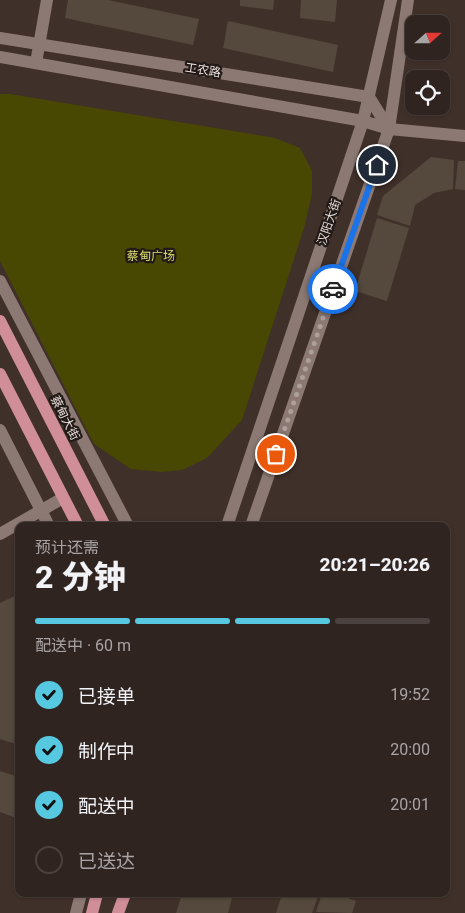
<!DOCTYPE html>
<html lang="zh">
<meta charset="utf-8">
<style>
:root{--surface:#302420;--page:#382c29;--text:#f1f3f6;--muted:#a8a4a5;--line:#4b413e;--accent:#56c9e1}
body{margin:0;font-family:Roboto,"Noto Sans SC",sans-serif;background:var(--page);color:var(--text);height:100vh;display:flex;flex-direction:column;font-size:19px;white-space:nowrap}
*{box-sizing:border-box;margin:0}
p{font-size:16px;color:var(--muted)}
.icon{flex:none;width:28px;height:28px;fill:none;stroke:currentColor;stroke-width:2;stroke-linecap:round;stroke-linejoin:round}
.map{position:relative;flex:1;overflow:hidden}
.sheet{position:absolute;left:15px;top:522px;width:435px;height:375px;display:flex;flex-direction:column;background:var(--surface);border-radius:10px;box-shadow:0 1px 4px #0004,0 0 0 1px var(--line)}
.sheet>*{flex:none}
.needle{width:32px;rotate:69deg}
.fabs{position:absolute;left:405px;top:15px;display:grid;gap:10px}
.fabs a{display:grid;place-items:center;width:45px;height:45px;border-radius:10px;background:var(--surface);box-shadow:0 1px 4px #0004,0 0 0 1px var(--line);font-size:25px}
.pin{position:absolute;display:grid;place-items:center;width:42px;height:42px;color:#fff;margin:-21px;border:2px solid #fff;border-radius:50%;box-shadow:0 1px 5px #0007}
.courier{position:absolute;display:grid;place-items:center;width:50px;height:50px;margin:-25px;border:4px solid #1a73e8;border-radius:50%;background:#fff;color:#222;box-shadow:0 1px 6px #0007}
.headline em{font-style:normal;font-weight:800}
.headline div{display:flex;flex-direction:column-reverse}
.headline{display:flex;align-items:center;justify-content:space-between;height:85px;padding:0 20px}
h1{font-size:32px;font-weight:800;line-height:38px}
.bar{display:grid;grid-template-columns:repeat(4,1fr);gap:8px 5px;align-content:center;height:60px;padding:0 20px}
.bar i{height:6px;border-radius:4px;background:var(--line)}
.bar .current{background:var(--accent)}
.bar p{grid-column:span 4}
ol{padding:0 20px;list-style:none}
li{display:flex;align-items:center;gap:15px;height:55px}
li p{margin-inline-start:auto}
li .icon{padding:5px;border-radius:50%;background:var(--accent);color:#111;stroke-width:4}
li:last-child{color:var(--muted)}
li i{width:28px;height:28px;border:2px solid var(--line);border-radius:50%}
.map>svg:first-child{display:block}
.green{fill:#484802}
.building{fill:#54493c}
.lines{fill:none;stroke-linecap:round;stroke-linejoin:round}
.minor{stroke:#8c7973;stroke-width:12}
.major{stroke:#d08e99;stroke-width:12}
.done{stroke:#ada09c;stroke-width:5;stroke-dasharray:0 9}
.route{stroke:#1a73e8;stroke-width:6}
.labels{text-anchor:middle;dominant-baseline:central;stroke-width:4.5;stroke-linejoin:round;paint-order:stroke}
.street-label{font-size:12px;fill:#e8ddda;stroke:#211a17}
.park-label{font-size:12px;fill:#dadb6d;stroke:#211a17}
</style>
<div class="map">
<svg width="465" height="913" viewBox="0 0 465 913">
<rect width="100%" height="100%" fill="#40302a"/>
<path class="green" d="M0,94H10L275,138L300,148L312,171V194L304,228L242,420L207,458L182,470L162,472L131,469L94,444L0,261Z"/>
<g class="building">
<path d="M68,0H108L199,19L193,45L65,18Z"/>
<path d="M240,0H274L273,10L240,6Z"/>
<path d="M301,0H337L335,22L300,18Z"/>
<path d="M228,21L338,45L333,72L223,48Z"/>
<path d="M431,157L454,160L453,189L434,193L415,205L410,226L377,215L383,196Z"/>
<path d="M458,161H465V190L455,189Z"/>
<path d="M377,218L409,228L387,301L355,291Z"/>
<path d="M19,594V745L0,739V603Z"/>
<path d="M0,771L19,777V819L0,812Z"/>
<path d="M182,894H233L228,913H176Z"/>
<path d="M282,894H319L312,913H276Z"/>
<path d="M322,894H336L356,901L352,913L316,912Z"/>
</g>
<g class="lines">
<g class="minor">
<path d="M0,38L369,97L389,129L363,121L0,57"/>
<path d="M36,63L47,0"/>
<path d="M389,129L465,136"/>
<path d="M0,281L128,526"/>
<path d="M0,430L49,526"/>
<path d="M227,526L363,121L391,0"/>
<path d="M251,526L389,129L408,0"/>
<path d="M0,534L63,498"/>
<path d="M76,913L81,894"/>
</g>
<g class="major">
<path d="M0,321L105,526"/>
<path d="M0,374L78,526"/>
<path d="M92,913L97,894"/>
<path d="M118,913L125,894"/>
</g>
</g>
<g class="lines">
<path class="done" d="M276,454L333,289"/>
<path class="route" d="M333,289L377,165"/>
</g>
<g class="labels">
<g class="street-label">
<text transform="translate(203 70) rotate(9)">工农路</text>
<text transform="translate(329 222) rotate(-71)">汉阳大街</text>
<text transform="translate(65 418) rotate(63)">蔡甸大街</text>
</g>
<g class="park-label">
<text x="151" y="256">蔡甸广场</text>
</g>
</g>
</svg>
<div class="fabs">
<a><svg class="needle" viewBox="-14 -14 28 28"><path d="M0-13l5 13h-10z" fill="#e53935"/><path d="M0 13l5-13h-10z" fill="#a8a4a5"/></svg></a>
<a><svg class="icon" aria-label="locate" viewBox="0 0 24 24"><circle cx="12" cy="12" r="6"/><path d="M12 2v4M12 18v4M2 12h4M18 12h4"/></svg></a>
</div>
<div class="pin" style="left:276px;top:454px;background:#ea580c"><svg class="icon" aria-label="bag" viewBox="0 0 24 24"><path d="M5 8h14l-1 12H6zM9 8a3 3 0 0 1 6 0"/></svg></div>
<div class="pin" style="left:377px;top:165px;background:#1f2937"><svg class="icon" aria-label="home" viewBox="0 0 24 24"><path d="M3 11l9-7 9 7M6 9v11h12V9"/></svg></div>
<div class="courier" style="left:333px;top:289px"><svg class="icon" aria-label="car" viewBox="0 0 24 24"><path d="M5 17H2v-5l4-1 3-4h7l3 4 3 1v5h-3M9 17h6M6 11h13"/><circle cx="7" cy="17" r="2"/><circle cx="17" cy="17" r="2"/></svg></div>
<section class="sheet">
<div class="headline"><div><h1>2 分钟</h1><p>预计还需</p></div><em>20:21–20:26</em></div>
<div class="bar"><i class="current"></i><i class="current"></i><i class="current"></i><i></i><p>配送中 · 60 m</p></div>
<ol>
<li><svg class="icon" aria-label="check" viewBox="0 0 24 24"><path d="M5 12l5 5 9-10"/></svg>已接单<p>19:52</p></li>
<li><svg class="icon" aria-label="check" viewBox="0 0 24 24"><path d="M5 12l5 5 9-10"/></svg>制作中<p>20:00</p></li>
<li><svg class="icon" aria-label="check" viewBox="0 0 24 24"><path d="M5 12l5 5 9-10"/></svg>配送中<p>20:01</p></li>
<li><i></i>已送达</li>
</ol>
</section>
</div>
